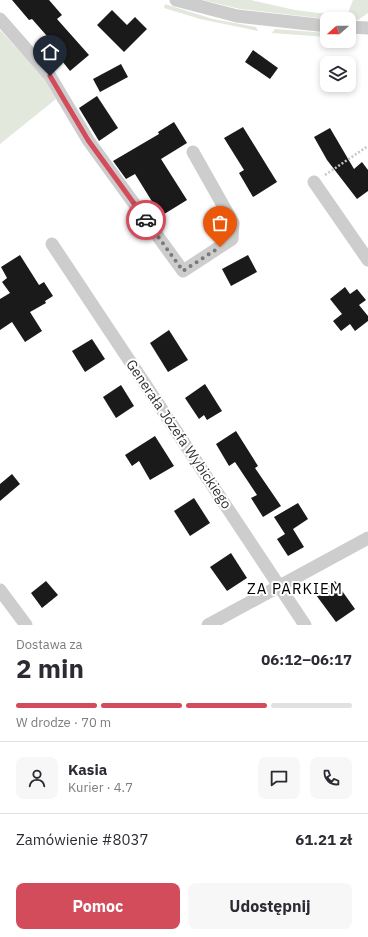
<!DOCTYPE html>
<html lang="pl">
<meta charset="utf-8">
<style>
:root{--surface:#fff;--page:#f7f7f7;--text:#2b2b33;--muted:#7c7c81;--line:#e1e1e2;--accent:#d34c5c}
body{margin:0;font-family:"IBM Plex Sans",sans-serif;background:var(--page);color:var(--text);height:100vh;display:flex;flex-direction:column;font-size:15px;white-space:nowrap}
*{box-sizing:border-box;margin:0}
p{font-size:13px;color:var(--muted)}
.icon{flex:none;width:22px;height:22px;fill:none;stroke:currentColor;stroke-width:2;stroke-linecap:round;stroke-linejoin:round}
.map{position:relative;height:625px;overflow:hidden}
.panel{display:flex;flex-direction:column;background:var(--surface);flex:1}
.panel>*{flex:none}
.needle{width:26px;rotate:249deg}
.buttons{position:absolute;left:320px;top:12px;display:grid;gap:8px}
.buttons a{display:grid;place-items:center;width:36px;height:36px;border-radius:8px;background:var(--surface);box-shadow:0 2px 6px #0003;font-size:20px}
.pin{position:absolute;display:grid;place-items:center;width:34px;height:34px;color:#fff;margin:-41px -17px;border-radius:50% 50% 50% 0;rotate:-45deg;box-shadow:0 0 4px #0007}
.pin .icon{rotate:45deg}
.courier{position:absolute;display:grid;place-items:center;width:40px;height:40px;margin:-20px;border:3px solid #d34c5c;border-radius:50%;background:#fff;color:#222;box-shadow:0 1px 5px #0007}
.head em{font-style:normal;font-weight:700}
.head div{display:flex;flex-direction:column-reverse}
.head{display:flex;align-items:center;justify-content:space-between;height:68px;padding:0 16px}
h1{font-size:26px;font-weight:700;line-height:30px}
.bar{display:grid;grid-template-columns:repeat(4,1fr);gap:6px 4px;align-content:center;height:48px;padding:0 16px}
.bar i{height:5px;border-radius:3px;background:var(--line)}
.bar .selected{background:var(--accent)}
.bar p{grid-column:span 4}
.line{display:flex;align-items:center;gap:10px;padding:0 16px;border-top:1px solid var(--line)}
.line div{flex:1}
.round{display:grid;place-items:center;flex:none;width:42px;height:42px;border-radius:8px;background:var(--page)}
.cta{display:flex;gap:8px;margin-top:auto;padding:8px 16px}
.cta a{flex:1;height:46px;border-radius:8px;background:var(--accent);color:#fff;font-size:16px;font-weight:700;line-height:46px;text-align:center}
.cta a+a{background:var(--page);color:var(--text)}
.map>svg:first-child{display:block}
.green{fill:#e3e8dd}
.building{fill:#1a1a1a}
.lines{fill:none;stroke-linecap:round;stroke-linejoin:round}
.path{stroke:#c7c7c7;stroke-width:2.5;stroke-dasharray:2 2;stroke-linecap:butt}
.street{stroke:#cdcdcd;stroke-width:13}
.done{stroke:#7a7a7a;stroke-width:4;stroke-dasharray:0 7.2}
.route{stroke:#d34c5c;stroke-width:5}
.labels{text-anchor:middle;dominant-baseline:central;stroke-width:4;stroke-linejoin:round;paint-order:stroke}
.street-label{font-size:14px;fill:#333;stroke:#fff}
.neighbourhood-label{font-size:15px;letter-spacing:1px;fill:#000;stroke:#fff}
</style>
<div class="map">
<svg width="368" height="625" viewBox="0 0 368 625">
<rect width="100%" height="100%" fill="#fff"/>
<g class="green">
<path d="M203,0H251L295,10L319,13H348L353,0H368V13L358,20L318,18L240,9Z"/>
<path d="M165,4L213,19L256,27L258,31L200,19L164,8Z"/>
<path d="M275,29L327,33V37L272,33Z"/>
<path d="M0,30L43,77L56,99L0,144Z"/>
</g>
<g class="building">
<path d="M12,0H49L62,15L57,19L89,55L70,71L51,47L54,44L32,19L29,20Z"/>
<path d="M112,10L127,25L135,17L147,29L124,52L97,25Z"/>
<path d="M253,50L278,68L270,79L245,62Z"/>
<path d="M121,64L128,77L100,92L93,79Z"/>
<path d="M97,96L118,128L99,141L79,108Z"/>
<path d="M174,122L187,143L161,159L187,200L161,216L135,174L126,179L113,161L159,134L158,132Z"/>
<path d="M243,127L277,182L253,197L239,173L244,170L224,138Z"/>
<path d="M330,128L354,169L362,162L368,170V191L357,199L327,160L314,137Z"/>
<path d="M20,255L39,285L44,282L53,296L45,301L46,303L30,312L42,331L25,342L12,322L0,330V299L10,293L2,282L7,278L1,267Z"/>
<path d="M248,255L257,272L231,286L222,269Z"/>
<path d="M345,287L350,294L357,289L366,300L359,305L368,316V321L355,331L350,324L341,331L333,321L342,314L330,299Z"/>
<path d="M169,330L188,360L168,372L150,343Z"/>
<path d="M92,339L105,359L85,372L72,351Z"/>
<path d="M205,384L222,411L207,420L204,415L199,419L185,398Z"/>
<path d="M121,385L134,406L116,418L103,397Z"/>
<path d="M236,431L258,466L255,468L281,506L263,517L251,498L257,495L235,462L229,466L216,444Z"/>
<path d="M155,436L174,466L150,480L139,461L132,466L125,455Z"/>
<path d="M12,474L20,484L0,501V484Z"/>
<path d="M194,498L210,523L190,536L174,511Z"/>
<path d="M298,503L308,519L293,529L304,547L288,556L277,539L285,534L274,517Z"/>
<path d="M231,553L247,578L227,591L210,567Z"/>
<path d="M46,581L58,595L42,608L31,593Z"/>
<path d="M335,581L355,609L336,622L316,595Z"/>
</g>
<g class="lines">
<path class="path" d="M325,175L368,146"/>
<g class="street">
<path d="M176,0L237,16L327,26"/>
<path d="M0,19L50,76L88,140L183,271L232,239L233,223L193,152"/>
<path d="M349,27L368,28"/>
<path d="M314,182L368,260"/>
<path d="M52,244L305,625"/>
<path d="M0,590L26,625"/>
<path d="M208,625L368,538"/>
</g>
</g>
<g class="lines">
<path class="done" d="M146,220L183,271L220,247"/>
<path class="route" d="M50,76L88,140L146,220"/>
</g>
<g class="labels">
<g class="street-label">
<text transform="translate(179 434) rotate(56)">Generała Józefa Wybickiego</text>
</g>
<g class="neighbourhood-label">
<text x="295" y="588">ZA PARKIEM</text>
</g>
</g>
</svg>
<div class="buttons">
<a><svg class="needle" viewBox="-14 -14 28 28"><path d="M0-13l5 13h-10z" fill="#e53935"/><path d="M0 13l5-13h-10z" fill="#7c7c81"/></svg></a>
<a><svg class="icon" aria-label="layers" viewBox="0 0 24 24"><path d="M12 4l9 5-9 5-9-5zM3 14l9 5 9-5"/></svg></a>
</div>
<div class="pin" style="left:220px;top:247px;background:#ea580c"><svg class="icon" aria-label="bag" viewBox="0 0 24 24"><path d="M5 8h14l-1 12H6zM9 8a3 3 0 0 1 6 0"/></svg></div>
<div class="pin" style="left:50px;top:76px;background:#1f2937"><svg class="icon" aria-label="home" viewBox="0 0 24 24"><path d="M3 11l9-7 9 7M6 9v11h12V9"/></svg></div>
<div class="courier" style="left:146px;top:220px"><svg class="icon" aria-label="car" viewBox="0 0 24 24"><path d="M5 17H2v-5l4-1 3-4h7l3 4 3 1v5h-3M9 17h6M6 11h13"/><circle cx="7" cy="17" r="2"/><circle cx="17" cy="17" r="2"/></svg></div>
</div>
<section class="panel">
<div class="head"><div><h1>2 min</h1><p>Dostawa za</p></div><em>06:12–06:17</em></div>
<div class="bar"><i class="selected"></i><i class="selected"></i><i class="selected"></i><i></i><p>W drodze · 70 m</p></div>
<div class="line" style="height:72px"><a class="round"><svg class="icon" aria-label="person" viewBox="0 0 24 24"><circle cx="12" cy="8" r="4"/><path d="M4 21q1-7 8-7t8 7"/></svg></a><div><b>Kasia</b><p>Kurier · 4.7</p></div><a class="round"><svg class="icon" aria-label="chat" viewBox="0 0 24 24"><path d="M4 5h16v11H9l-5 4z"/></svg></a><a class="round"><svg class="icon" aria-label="phone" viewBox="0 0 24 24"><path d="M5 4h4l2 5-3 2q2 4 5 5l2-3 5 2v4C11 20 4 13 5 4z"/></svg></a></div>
<div class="line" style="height:52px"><div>Zamówienie #8037</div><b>61.21 zł</b></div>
<div class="cta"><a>Pomoc</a><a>Udostępnij</a></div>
</section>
